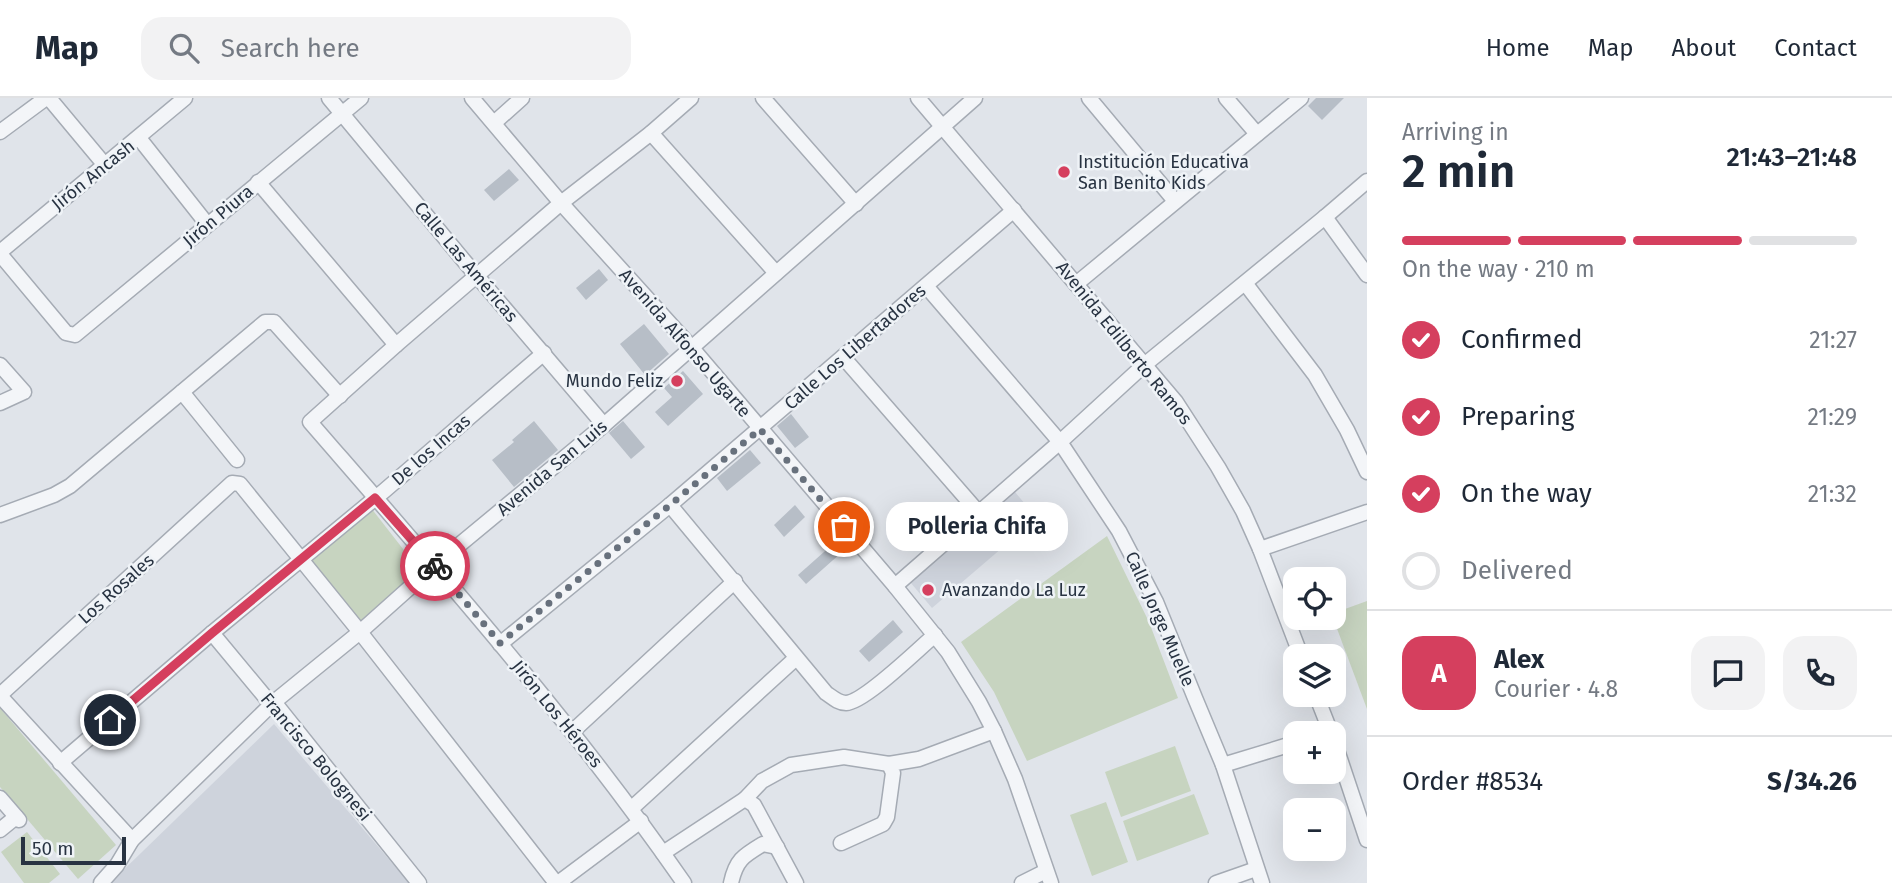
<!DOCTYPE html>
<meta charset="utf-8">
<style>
:root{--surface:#fff;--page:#f2f2f3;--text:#1f2937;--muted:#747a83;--line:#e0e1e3;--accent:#d53f5e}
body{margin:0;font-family:"Fira Sans",sans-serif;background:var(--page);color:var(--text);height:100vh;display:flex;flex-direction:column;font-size:26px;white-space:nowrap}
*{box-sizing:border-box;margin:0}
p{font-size:23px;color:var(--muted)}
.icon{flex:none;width:38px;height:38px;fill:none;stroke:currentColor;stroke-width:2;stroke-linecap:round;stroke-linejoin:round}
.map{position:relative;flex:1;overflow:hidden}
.drawer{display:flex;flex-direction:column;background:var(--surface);width:525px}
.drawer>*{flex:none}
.fabs{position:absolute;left:1283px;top:469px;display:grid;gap:14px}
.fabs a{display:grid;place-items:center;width:63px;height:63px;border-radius:14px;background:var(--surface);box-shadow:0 7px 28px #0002;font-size:35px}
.scale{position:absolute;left:21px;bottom:18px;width:105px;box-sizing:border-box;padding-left:7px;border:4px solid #283342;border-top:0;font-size:19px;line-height:24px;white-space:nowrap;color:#283342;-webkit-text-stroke:5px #eff3f7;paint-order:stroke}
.pin{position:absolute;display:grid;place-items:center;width:60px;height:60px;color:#fff;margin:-30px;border:4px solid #fff;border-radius:50%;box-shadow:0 2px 7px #0007}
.courier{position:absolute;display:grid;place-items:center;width:70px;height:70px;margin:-35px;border:5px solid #d53f5e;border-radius:50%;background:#fff;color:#222;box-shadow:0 2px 9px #0007}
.bubble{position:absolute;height:49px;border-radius:21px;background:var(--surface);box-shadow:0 7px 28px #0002;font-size:23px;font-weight:600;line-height:49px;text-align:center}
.head em{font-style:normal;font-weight:600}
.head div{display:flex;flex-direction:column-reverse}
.head{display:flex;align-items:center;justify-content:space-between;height:119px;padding:0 35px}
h1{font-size:46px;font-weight:600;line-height:52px}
.bar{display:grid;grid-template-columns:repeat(4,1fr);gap:10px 7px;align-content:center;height:84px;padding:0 35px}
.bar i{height:9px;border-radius:5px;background:var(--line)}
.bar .active{background:var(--accent)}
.bar p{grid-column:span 4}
.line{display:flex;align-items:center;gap:18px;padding:0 35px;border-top:2px solid var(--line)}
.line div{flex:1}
.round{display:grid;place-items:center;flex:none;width:74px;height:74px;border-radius:21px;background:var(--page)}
ol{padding:0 35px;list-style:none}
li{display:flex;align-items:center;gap:21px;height:77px}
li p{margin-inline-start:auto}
li .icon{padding:7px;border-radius:50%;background:var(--accent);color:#fff;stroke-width:4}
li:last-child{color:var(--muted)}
li i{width:38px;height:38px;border:4px solid var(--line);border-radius:50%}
header{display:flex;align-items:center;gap:42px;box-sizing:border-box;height:98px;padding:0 35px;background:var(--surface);border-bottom:2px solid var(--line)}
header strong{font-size:33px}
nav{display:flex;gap:38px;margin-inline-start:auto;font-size:24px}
.search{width:490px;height:63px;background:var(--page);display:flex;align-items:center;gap:18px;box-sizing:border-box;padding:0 24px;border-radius:21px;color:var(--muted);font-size:26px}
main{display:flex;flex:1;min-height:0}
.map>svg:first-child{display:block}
.built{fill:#ced3dc}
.green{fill:#c7d4c0}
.building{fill:#b7bec7}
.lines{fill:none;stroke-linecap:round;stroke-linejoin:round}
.minor-casing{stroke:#a5abb4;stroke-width:17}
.minor{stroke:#f3f5f8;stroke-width:14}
.done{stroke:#68717d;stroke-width:7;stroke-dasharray:0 12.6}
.route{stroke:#d53f5e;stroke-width:9}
.poi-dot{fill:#d53f5e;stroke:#eff3f7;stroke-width:2.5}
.labels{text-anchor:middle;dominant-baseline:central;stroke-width:5;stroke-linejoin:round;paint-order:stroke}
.poi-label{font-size:18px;fill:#283342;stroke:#eff3f7;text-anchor:start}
.street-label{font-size:18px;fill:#283342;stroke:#eff3f7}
</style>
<header>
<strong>Map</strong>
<div class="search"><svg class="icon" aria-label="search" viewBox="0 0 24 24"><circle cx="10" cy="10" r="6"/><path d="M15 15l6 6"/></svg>Search here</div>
<nav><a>Home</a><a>Map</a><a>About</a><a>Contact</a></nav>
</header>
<main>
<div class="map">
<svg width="1367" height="785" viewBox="0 0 1367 785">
<rect width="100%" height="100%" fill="#e0e4ea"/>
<g class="built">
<path d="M1015,394L1037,420L932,510L910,484Z"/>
<path d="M274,626L409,785H110Z"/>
</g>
<g class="green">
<path d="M371,410L421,474L359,529L304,467Z"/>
<path d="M1107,438L1149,524L1178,600L1027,663L994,594L961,544Z"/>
<path d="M1367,503V611L1333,520L1334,515Z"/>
<path d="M0,610L116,747L78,781L0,689Z"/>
<path d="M1175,648L1191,693L1121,719L1105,674Z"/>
<path d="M1194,696L1209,736L1137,763L1123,723Z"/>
<path d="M1106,704L1128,764L1092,778L1070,717Z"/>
<path d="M27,734L60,776L49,785H24L1,754Z"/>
</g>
<g class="building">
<path d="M1316,0H1344L1322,22L1308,8Z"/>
<path d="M509,71L519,82L494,103L484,92Z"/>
<path d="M599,171L608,182L586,202L576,190Z"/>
<path d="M644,226L669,256L645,277L620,246Z"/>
<path d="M683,273L703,296L668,328L655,314L672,299L664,290Z"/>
<path d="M791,316L809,339L795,350L777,328Z"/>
<path d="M534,323L558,352L514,389L492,362L514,344L512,342Z"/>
<path d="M623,323L645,349L631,361L609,335Z"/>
<path d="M750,352L761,365L727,393L717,380Z"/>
<path d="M795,407L805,419L784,439L774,427Z"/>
<path d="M833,446L841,455L806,486L798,477Z"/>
<path d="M893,522L903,534L869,564L859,553Z"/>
</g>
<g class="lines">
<g class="minor-casing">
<g id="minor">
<path d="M49,0L104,66"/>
<path d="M329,0L465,164L604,327"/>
<path d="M472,0L561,105L692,250L895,488L948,554L979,604L994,633L1015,681L1051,785"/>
<path d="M763,0L856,106"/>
<path d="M918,0L1176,304L1218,369L1243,413L1260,451L1301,558"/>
<path d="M1089,0L1175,103"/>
<path d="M1226,0L1257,36"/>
<path d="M494,25L522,0"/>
<path d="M0,34L46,0"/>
<path d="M651,35L776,175"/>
<path d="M139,40L207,126"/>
<path d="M258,84L396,247"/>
<path d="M1325,119L1367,177"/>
<path d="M0,154L185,0"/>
<path d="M0,156L66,235L75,237L361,0"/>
<path d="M1245,185L1315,277L1347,332L1367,374"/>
<path d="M1076,186L1301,0"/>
<path d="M926,188L1060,344L1119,433L1156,504L1195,600L1223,667L1262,785"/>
<path d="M843,259L979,415"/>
<path d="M0,267L24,294L0,305"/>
<path d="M182,294L237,362"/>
<path d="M670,407L826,595C832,599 838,605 846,605C865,604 918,551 935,537"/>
<path d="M0,417L54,397L70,388L265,224H274L340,298"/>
<path d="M1260,451L1367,414"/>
<path d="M895,488L1060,344L1143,268L1325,119L1367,83"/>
<path d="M212,535L266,600L274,604L419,785"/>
<path d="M500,546L670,407L1014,112"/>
<path d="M0,597L232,385L240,386L360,534L556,785"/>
<path d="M1316,597L1331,635"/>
<path d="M0,598L132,742"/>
<path d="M572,634L735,483"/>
<path d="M1334,643L1367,742"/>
<path d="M60,665L212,535L384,393L544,255"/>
<path d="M1223,667L1295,645"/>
<path d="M0,700L19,722"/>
<path d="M745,701L762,683L791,667L844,659L889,666"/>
<path d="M632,710L796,560"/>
<path d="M0,732L16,719"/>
<path d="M841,745L883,726L887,719L893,675L889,666L919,661L994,633"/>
<path d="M663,755L745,701L754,707L796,785"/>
<path d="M101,785L117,767L132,742L274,604L360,534L435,467L604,327L975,0"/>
<path d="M558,785L641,723"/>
<path d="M684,785C571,622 440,474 310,324L396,247L561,105L651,35L691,0"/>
<path d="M731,785C736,762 743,758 763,746L777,749"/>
<path d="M1022,785L1046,773"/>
<path d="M1216,785L1256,771"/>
</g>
</g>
<use href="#minor" class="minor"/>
</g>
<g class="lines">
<path class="done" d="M435,468L500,545L670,407L760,331L844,429"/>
<path class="route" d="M110,622L212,535L375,400L435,468"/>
</g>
<g class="poi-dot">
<circle cx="1064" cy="74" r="7"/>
<circle cx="677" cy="283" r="7"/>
<circle cx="928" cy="492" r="7"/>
</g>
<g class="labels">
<g class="poi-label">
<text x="1078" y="64">Institución Educativa<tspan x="1078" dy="21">San Benito Kids</tspan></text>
<text x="663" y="283" text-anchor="end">Mundo Feliz</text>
<text x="942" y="492">Avanzando La Luz</text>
</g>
<g class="street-label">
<text transform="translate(93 77) rotate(-39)">Jirón Ancash</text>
<text transform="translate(218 118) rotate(-40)">Jirón Piura</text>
<text transform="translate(466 164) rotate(50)">Calle Las Américas</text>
<text transform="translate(685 245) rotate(49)">Avenida Alfonso Ugarte</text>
<text transform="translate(1124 245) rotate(51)">Avenida Edilberto Ramos</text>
<text transform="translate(855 249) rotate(-41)">Calle Los Libertadores</text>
<text transform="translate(431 352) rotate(-41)">De los Incas</text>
<text transform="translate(552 370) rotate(-40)">Avenida San Luis</text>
<text transform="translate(116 491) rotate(-42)">Los Rosales</text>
<text transform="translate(1160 521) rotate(66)">Calle Jorge Muelle</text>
<text transform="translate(557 616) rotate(51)">Jirón Los Héroes</text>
<text transform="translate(316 659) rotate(50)">Francisco Bolognesi</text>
</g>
</g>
</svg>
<div class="fabs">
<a><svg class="icon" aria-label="locate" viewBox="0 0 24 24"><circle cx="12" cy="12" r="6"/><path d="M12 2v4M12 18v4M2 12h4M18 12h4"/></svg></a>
<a><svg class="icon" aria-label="layers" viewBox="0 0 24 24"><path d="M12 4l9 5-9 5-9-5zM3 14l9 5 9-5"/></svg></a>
<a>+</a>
<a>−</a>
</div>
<div class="scale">50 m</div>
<div class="pin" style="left:844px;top:429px;background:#ea580c"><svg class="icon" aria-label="bag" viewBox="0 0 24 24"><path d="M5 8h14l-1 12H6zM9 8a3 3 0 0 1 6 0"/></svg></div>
<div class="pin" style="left:110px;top:622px;background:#1f2937"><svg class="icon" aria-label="home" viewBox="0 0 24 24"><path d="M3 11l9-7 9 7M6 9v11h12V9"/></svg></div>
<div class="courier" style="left:435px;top:468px"><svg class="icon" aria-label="bike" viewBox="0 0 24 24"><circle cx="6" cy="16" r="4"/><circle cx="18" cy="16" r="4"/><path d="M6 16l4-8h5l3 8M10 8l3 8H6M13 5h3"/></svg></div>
<div class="bubble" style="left:886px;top:404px;width:182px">Polleria Chifa</div>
</div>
<section class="drawer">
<div class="head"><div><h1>2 min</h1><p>Arriving in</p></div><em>21:43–21:48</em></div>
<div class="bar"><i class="active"></i><i class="active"></i><i class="active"></i><i></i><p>On the way · 210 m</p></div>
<ol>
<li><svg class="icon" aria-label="check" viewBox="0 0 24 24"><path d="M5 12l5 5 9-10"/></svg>Confirmed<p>21:27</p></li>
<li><svg class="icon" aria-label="check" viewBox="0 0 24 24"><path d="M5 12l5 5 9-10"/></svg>Preparing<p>21:29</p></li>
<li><svg class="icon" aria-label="check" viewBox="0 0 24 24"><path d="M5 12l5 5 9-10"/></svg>On the way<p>21:32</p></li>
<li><i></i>Delivered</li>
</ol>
<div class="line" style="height:126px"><b class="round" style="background:var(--accent);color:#fff">A</b><div><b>Alex</b><p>Courier · 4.8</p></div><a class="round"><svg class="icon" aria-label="chat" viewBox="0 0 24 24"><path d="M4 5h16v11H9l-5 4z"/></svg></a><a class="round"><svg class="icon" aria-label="phone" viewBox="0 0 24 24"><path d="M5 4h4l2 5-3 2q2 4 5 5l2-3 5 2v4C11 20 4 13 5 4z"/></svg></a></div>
<div class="line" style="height:91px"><div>Order #8534</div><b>S/34.26</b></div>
</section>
</main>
